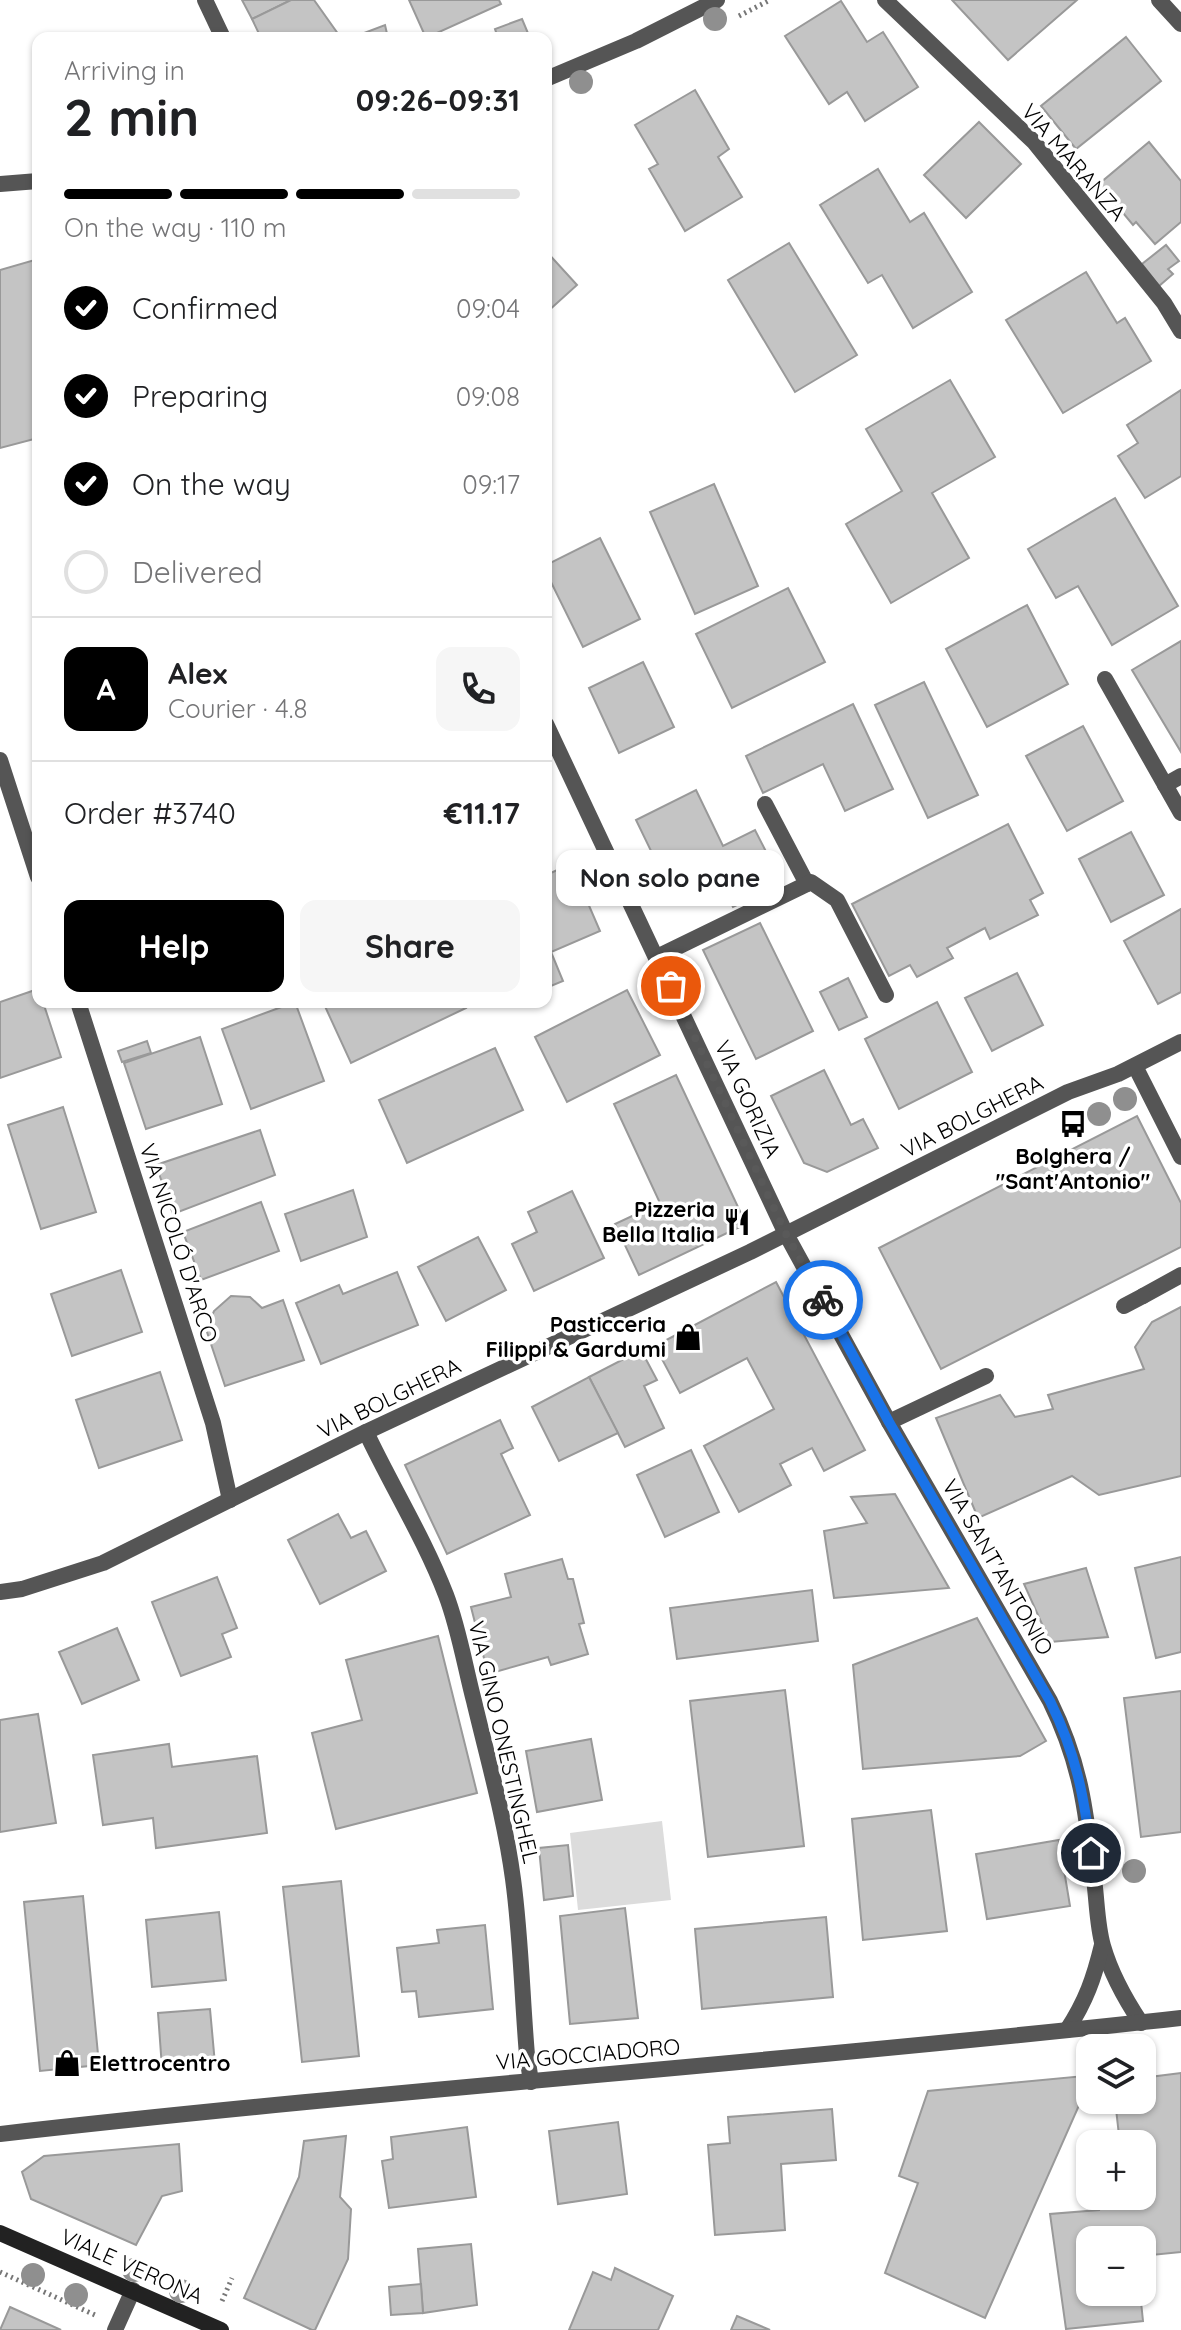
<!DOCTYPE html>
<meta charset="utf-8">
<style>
:root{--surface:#fff;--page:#f6f6f6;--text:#202124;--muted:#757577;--line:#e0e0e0;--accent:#000}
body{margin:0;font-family:Quicksand,sans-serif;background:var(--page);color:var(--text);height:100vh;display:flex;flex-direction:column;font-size:30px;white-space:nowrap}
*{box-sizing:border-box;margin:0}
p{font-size:26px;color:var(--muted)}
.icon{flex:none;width:44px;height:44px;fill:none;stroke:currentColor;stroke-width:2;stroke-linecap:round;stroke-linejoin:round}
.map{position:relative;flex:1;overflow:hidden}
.details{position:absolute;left:32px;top:32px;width:520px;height:976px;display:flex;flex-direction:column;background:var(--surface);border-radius:16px;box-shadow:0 2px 6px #0004}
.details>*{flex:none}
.controls{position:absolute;left:1076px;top:2034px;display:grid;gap:16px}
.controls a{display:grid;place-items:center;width:80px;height:80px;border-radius:16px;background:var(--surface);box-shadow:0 2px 6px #0004;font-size:40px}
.pin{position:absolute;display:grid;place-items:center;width:68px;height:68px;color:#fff;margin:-34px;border:4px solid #fff;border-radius:50%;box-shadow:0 2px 8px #0007}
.courier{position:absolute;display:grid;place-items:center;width:80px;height:80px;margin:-40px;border:6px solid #1a73e8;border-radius:50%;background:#fff;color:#222;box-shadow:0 2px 10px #0007}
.bubble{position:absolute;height:56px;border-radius:16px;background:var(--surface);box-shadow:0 2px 6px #0004;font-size:26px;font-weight:700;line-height:56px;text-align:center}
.headline em{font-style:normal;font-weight:700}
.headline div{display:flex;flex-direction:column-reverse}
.headline{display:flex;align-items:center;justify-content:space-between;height:136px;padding:0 32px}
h1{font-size:52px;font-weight:700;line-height:60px}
.bar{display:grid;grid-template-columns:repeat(4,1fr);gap:12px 8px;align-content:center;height:96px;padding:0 32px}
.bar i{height:10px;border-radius:6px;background:var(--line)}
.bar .current{background:var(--accent)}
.bar p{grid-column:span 4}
.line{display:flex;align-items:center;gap:20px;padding:0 32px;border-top:2px solid var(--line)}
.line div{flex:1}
.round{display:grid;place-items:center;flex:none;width:84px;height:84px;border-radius:16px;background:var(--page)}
ol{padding:0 32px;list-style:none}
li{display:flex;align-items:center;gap:24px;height:88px}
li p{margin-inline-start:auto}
li .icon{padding:8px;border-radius:50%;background:var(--accent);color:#fff;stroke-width:4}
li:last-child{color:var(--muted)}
li i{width:44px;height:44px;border:4px solid var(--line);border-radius:50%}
.button{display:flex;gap:16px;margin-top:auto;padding:16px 32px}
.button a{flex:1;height:92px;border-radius:16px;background:var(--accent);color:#fff;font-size:32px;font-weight:700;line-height:92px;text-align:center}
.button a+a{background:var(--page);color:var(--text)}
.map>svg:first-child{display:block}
.green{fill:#dcdcdc}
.building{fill:#c4c4c4;stroke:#999;stroke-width:2}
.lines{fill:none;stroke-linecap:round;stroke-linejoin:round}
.path{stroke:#777;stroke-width:5;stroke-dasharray:2 4;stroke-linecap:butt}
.service{stroke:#555;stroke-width:16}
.pedestrian{stroke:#555;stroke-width:16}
.minor{stroke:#555;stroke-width:16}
.tertiary{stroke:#555;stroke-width:16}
.secondary{stroke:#222;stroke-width:16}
.tree{fill:#8f8f8f}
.done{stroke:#595959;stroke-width:8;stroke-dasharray:0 14.4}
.route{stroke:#1a73e8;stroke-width:10}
.labels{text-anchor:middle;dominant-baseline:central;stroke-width:7;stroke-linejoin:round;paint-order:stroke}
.street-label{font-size:22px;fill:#000;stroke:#fff}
.poi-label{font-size:22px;font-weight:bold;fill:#000;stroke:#fff;text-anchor:end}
</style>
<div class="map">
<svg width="1181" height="2330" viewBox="0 0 1181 2330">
<rect width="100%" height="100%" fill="#fff"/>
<path class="green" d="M662,1821L671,1900L578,1910L570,1833Z"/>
<g class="building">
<path d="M242,0H291L252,19Z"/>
<path d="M291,0H314L341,38H261L252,19Z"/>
<path d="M409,0H499L501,4L426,38Z"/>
<path d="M952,0H1077L1008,60Z"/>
<path d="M841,1L867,42L883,32L918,87L865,121L847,92L829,104L785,36Z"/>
<path d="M522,19L530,38H498L495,29Z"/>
<path d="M385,25L388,38H351Z"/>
<path d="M1126,37L1161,81L1076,149L1041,106Z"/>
<path d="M695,90L729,149L718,157L742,197L685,231L649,169L658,164L635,125Z"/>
<path d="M979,122L1021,164L966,218L924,175Z"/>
<path d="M1149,142L1181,181V222L1155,244L1136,222L1133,225L1099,184Z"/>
<path d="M878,169L910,222L924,213L972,292L913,328L882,275L868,283L820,205Z"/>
<path d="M789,243L857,355L795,392L728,280Z"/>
<path d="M1166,245L1179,261L1168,269L1173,274L1159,286L1142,264Z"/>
<path d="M546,251L577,285L546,313Z"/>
<path d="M38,259V438L0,448V270Z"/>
<path d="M1086,272L1117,323L1125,318L1151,361L1063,413L1006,320Z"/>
<path d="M950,380L995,457L932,493L969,558L891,603L846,524L902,491L866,429Z"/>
<path d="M1181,390V476L1145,498L1118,456L1138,443L1127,425Z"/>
<path d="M714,484L758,586L695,614L650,512Z"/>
<path d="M1115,498L1178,606L1112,645L1078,586L1056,598L1028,549Z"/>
<path d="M600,538L640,619L583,647L546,572V565Z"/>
<path d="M788,588L825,662L732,708L696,634Z"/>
<path d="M1027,605L1068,684L987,727L946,649Z"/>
<path d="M1181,641V752L1132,670Z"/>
<path d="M643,662L674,727L619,753L589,688Z"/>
<path d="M924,682L978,795L928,818L875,705Z"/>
<path d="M853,704L893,789L845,811L823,764L763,793L746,756Z"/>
<path d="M1083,726L1123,801L1067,831L1026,756Z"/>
<path d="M696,790L723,846L755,830L782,883L733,907L712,864L668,886L636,820Z"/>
<path d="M1008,824L1043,893L1030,900L1038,915L990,939L985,928L947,948L953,958L917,977L910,965L889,976L852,904Z"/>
<path d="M1131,832L1164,895L1111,922L1079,859Z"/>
<path d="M571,864L600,931L551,952L563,981L546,988V875Z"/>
<path d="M1181,909V992L1158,1004L1124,941Z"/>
<path d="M760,923L813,1031L756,1059L703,950Z"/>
<path d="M1017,973L1043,1025L992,1051L965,998Z"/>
<path d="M848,978L867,1017L839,1030L820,992Z"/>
<path d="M38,989V1002H43L61,1057L0,1078V1002Z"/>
<path d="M627,990L660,1055L567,1102L535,1037Z"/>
<path d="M295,1002L324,1081L251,1109L222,1029Z"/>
<path d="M323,1002H463L466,1008L351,1063Z"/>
<path d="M937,1002L972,1072L899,1109L865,1039Z"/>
<path d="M200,1037L222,1104L146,1129L124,1063Z"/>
<path d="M147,1041L151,1053L122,1062L118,1051Z"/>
<path d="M495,1048L523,1110L407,1163L379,1100Z"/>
<path d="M824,1070L851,1125L863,1119L878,1148L827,1172L804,1163L771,1096Z"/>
<path d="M676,1075L746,1224L639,1275L615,1224L660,1203L614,1104Z"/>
<path d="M63,1107L96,1212L41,1229L8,1125Z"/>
<path d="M1137,1116L1181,1203V1247L941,1369L879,1248Z"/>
<path d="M260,1130L275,1175L173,1214L156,1165Z"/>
<path d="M353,1190L367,1237L301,1261L285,1214Z"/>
<path d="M572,1191L604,1258L534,1291L512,1244L537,1232L528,1212Z"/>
<path d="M261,1202L279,1251L201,1280L183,1232Z"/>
<path d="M478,1237L506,1290L446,1321L418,1267Z"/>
<path d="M121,1270L142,1332L72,1356L51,1294Z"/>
<path d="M397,1272L418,1325L321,1364L296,1303L339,1285L343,1294Z"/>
<path d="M776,1282L865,1450L824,1471L812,1448L780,1464L791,1485L739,1512L704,1446L774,1409L747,1358L680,1393L655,1346Z"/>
<path d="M231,1296L250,1297L262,1308L283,1300L304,1360L225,1386L206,1329L214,1311Z"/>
<path d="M1181,1307V1476L1099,1495L1072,1476L978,1518L936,1418L1000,1395L1015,1417L1053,1409L1048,1395L1144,1369L1135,1347L1152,1322Z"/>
<path d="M641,1350L657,1380L644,1386L664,1428L625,1447L589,1377Z"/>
<path d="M160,1372L182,1440L99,1468L76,1400Z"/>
<path d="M589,1377L618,1433L559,1461L532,1407Z"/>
<path d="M500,1420L513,1448L501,1454L530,1515L447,1554L405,1465Z"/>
<path d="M691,1450L719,1512L665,1537L637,1475Z"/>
<path d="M895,1494L949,1588L834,1598L824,1531L867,1523L851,1497Z"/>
<path d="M338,1514L351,1538L366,1531L386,1571L320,1604L288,1540Z"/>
<path d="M1181,1557V1652L1156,1658L1135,1568Z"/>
<path d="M562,1559L568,1579H573L584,1623L579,1624L588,1654L551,1665L548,1657L488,1674L471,1607L511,1597L505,1574Z"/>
<path d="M1086,1568L1108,1637L1050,1642L1024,1584Z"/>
<path d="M217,1577L237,1628L222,1634L231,1657L181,1676L152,1602Z"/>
<path d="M812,1590L818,1641L677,1659L670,1608Z"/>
<path d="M977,1618L1046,1741L1020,1756L863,1769L853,1665Z"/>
<path d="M117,1628L139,1680L82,1704L59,1652Z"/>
<path d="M438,1636L477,1793L336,1829L312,1733L362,1720L346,1660Z"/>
<path d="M785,1690L804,1846L708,1857L690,1701Z"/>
<path d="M1181,1691V1832L1141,1837L1124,1698Z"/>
<path d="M38,1714L56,1823L0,1832V1720Z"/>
<path d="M591,1739L602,1800L537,1812L526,1751Z"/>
<path d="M169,1744L172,1767L257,1756L267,1833L156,1848L153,1818L103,1825L93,1755Z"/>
<path d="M931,1810L947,1931L863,1940L852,1819Z"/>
<path d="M1059,1840L1070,1906L987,1919L976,1854Z"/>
<path d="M568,1845L573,1896L544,1900L539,1848Z"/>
<path d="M341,1881L359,2056L302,2062L283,1887Z"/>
<path d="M83,1896L99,2065L40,2071L24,1902Z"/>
<path d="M625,1908L638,2018L570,2024L560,1916Z"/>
<path d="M219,1912L226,1980L152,1987L146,1920Z"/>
<path d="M826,1917L833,1997L702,2009L695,1929Z"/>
<path d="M485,1925L493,2009L419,2017L416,1991L402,1992L397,1948L439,1943L437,1930Z"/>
<path d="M210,2009L215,2064L162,2068L158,2013Z"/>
<path d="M1181,2073V2252L1142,2256V2240H1090V2292H1140L1143,2321L1066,2329L1050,2214L1099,2210L1097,2196H1142V2144H1120L1115,2100H1142V2078Z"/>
<path d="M1084,2076V2094L985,2318L885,2273L918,2183L899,2176L928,2091Z"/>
<path d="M832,2109L836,2160L781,2164L785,2230L715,2235L708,2145L730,2143L728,2117Z"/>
<path d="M618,2122L627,2194L558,2204L549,2131Z"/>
<path d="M467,2127L476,2197L389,2208L382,2161L393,2159L391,2137Z"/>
<path d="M346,2136L340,2197L351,2209L348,2259L315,2330H312L244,2298L299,2177L304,2141Z"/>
<path d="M179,2144L182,2191L162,2196L136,2245L31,2199L22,2172L44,2156Z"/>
<path d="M471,2244L477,2305L423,2313L418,2249Z"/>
<path d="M615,2268L673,2296L658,2330H569L593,2272L611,2280Z"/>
<path d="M421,2284L423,2313L391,2315L389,2287Z"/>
<path d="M10,2307L61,2330H0Z"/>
<path d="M737,2316L770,2330H731Z"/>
</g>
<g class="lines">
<g class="path">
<path d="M739,16L770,0"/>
<path d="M0,2272L95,2315"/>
<path d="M222,2301L232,2278"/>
</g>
<g class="service">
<path d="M885,0L1034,142L1164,303L1181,331"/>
<path d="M1105,679L1181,813"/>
<path d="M1165,785L1181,776"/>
<path d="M765,804L807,884"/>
<path d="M657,957L811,882L837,900L886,995"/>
<path d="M1135,1066L1181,1157"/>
<path d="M1143,1296L1181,1275"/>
<path d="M366,1432C392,1487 424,1538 446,1595C459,1629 465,1667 474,1701C488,1760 505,1819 513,1879C521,1937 522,1997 527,2055L531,2082"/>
</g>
<g class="pedestrian">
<path d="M1124,1306L1143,1296"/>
<path d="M889,1422L986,1376"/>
</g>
<g class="minor">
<path d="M205,0L223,38"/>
<path d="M1159,0L1181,24"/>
<path d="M546,79L636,41L717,0"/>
<path d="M0,184L38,181"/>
<path d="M546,724L786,1234L889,1422L1050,1701C1081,1764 1086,1811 1094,1879C1097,1901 1097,1925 1103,1946C1111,1974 1125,1999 1141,2023"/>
<path d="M0,760L38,877"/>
<path d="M78,1002L213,1423L230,1500"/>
<path d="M0,1592L22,1589L103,1563L366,1432L750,1252L1068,1092L1118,1074L1181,1042"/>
<path d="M1067,2030C1086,2001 1094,1978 1102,1945"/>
<path d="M115,2330L133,2290"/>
</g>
<path class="tertiary" d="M0,2134C393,2089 788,2062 1181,2018"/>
<path class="secondary" d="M0,2233L221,2330"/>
</g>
<g class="tree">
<circle cx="715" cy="19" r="12"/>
<circle cx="581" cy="82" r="12"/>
<circle cx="1125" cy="1099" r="12"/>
<circle cx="1099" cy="1114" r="12"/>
<circle cx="1134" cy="1871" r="12"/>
<circle cx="134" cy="2270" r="12"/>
<circle cx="33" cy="2275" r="12"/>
<circle cx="181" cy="2291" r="12"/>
<circle cx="76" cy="2295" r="12"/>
</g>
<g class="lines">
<path class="done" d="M671,986L786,1234L823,1300"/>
<path class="route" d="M823,1300L889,1422L1050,1701C1076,1754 1084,1795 1091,1853"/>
</g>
<defs>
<g id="bus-bare" transform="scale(2.16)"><path d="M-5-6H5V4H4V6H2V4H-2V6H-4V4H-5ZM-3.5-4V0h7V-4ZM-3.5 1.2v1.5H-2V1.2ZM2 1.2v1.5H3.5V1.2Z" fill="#000" stroke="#fff" stroke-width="2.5" paint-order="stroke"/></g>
<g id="restaurant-bare" transform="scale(2.16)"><path d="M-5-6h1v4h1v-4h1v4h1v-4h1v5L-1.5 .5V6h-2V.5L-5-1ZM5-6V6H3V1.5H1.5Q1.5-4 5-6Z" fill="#000" stroke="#fff" stroke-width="2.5" paint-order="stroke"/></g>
<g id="shop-bare" transform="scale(2.16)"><path d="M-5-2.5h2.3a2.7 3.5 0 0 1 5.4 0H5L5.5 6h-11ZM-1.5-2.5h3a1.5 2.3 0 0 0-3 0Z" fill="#000" stroke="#fff" stroke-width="2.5" paint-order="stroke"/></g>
</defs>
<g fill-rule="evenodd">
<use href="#bus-bare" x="1073" y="1124"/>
<use href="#restaurant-bare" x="737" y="1222"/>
<use href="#shop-bare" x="688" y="1337"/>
<use href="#shop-bare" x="67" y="2063"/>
</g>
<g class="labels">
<g class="street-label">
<text transform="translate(1074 162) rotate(49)">VIA MARANZA</text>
<text transform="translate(748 1099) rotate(65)">VIA GORIZIA</text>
<text transform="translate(972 1116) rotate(-27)">VIA BOLGHERA</text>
<text transform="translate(179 1243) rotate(72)">VIA NICOLÓ D'ARCO</text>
<text transform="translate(389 1398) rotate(-26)">VIA BOLGHERA</text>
<text transform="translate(998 1567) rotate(60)">VIA SANT'ANTONIO</text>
<text transform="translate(504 1742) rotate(77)">VIA GINO ONESTINGHEL</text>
<text transform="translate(588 2054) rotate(-5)">VIA GOCCIADORO</text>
<text transform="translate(132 2266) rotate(24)">VIALE VERONA</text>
</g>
<g class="poi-label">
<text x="1073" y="1156" text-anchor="middle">Bolghera /<tspan x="1073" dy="25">"Sant'Antonio"</tspan></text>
<text x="715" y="1209">Pizzeria<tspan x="715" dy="25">Bella Italia</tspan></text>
<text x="666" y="1324">Pasticceria<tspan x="666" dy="25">Filippi &amp; Gardumi</tspan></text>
<text x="89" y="2063" text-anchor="start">Elettrocentro</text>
</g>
</g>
</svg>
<div class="controls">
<a><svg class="icon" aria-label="layers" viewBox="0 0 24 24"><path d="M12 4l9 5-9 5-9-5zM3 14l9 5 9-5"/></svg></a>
<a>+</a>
<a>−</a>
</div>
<div class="pin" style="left:671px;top:986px;background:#ea580c"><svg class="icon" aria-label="bag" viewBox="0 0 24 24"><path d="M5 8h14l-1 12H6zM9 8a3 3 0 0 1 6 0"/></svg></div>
<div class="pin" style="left:1091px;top:1853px;background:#1f2937"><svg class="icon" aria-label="home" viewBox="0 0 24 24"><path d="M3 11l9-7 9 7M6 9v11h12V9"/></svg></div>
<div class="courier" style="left:823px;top:1300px"><svg class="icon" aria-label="bike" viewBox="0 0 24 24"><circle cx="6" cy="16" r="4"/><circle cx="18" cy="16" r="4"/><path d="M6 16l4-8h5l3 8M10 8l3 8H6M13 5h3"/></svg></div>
<div class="bubble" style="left:556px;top:850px;width:228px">Non solo pane</div>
<section class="details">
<div class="headline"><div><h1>2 min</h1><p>Arriving in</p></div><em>09:26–09:31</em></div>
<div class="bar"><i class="current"></i><i class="current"></i><i class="current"></i><i></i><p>On the way · 110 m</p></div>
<ol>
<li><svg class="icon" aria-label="check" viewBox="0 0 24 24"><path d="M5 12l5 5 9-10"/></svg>Confirmed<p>09:04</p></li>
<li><svg class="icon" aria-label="check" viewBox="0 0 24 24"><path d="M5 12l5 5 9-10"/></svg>Preparing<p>09:08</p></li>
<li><svg class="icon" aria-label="check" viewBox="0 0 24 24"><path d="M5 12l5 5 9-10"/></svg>On the way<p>09:17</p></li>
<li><i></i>Delivered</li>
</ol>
<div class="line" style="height:144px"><b class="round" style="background:var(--accent);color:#fff">A</b><div><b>Alex</b><p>Courier · 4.8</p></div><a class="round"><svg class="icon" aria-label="phone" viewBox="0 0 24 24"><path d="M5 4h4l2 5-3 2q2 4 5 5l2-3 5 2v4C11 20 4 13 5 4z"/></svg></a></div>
<div class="line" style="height:104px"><div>Order #3740</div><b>€11.17</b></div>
<div class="button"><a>Help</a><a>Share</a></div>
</section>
</div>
